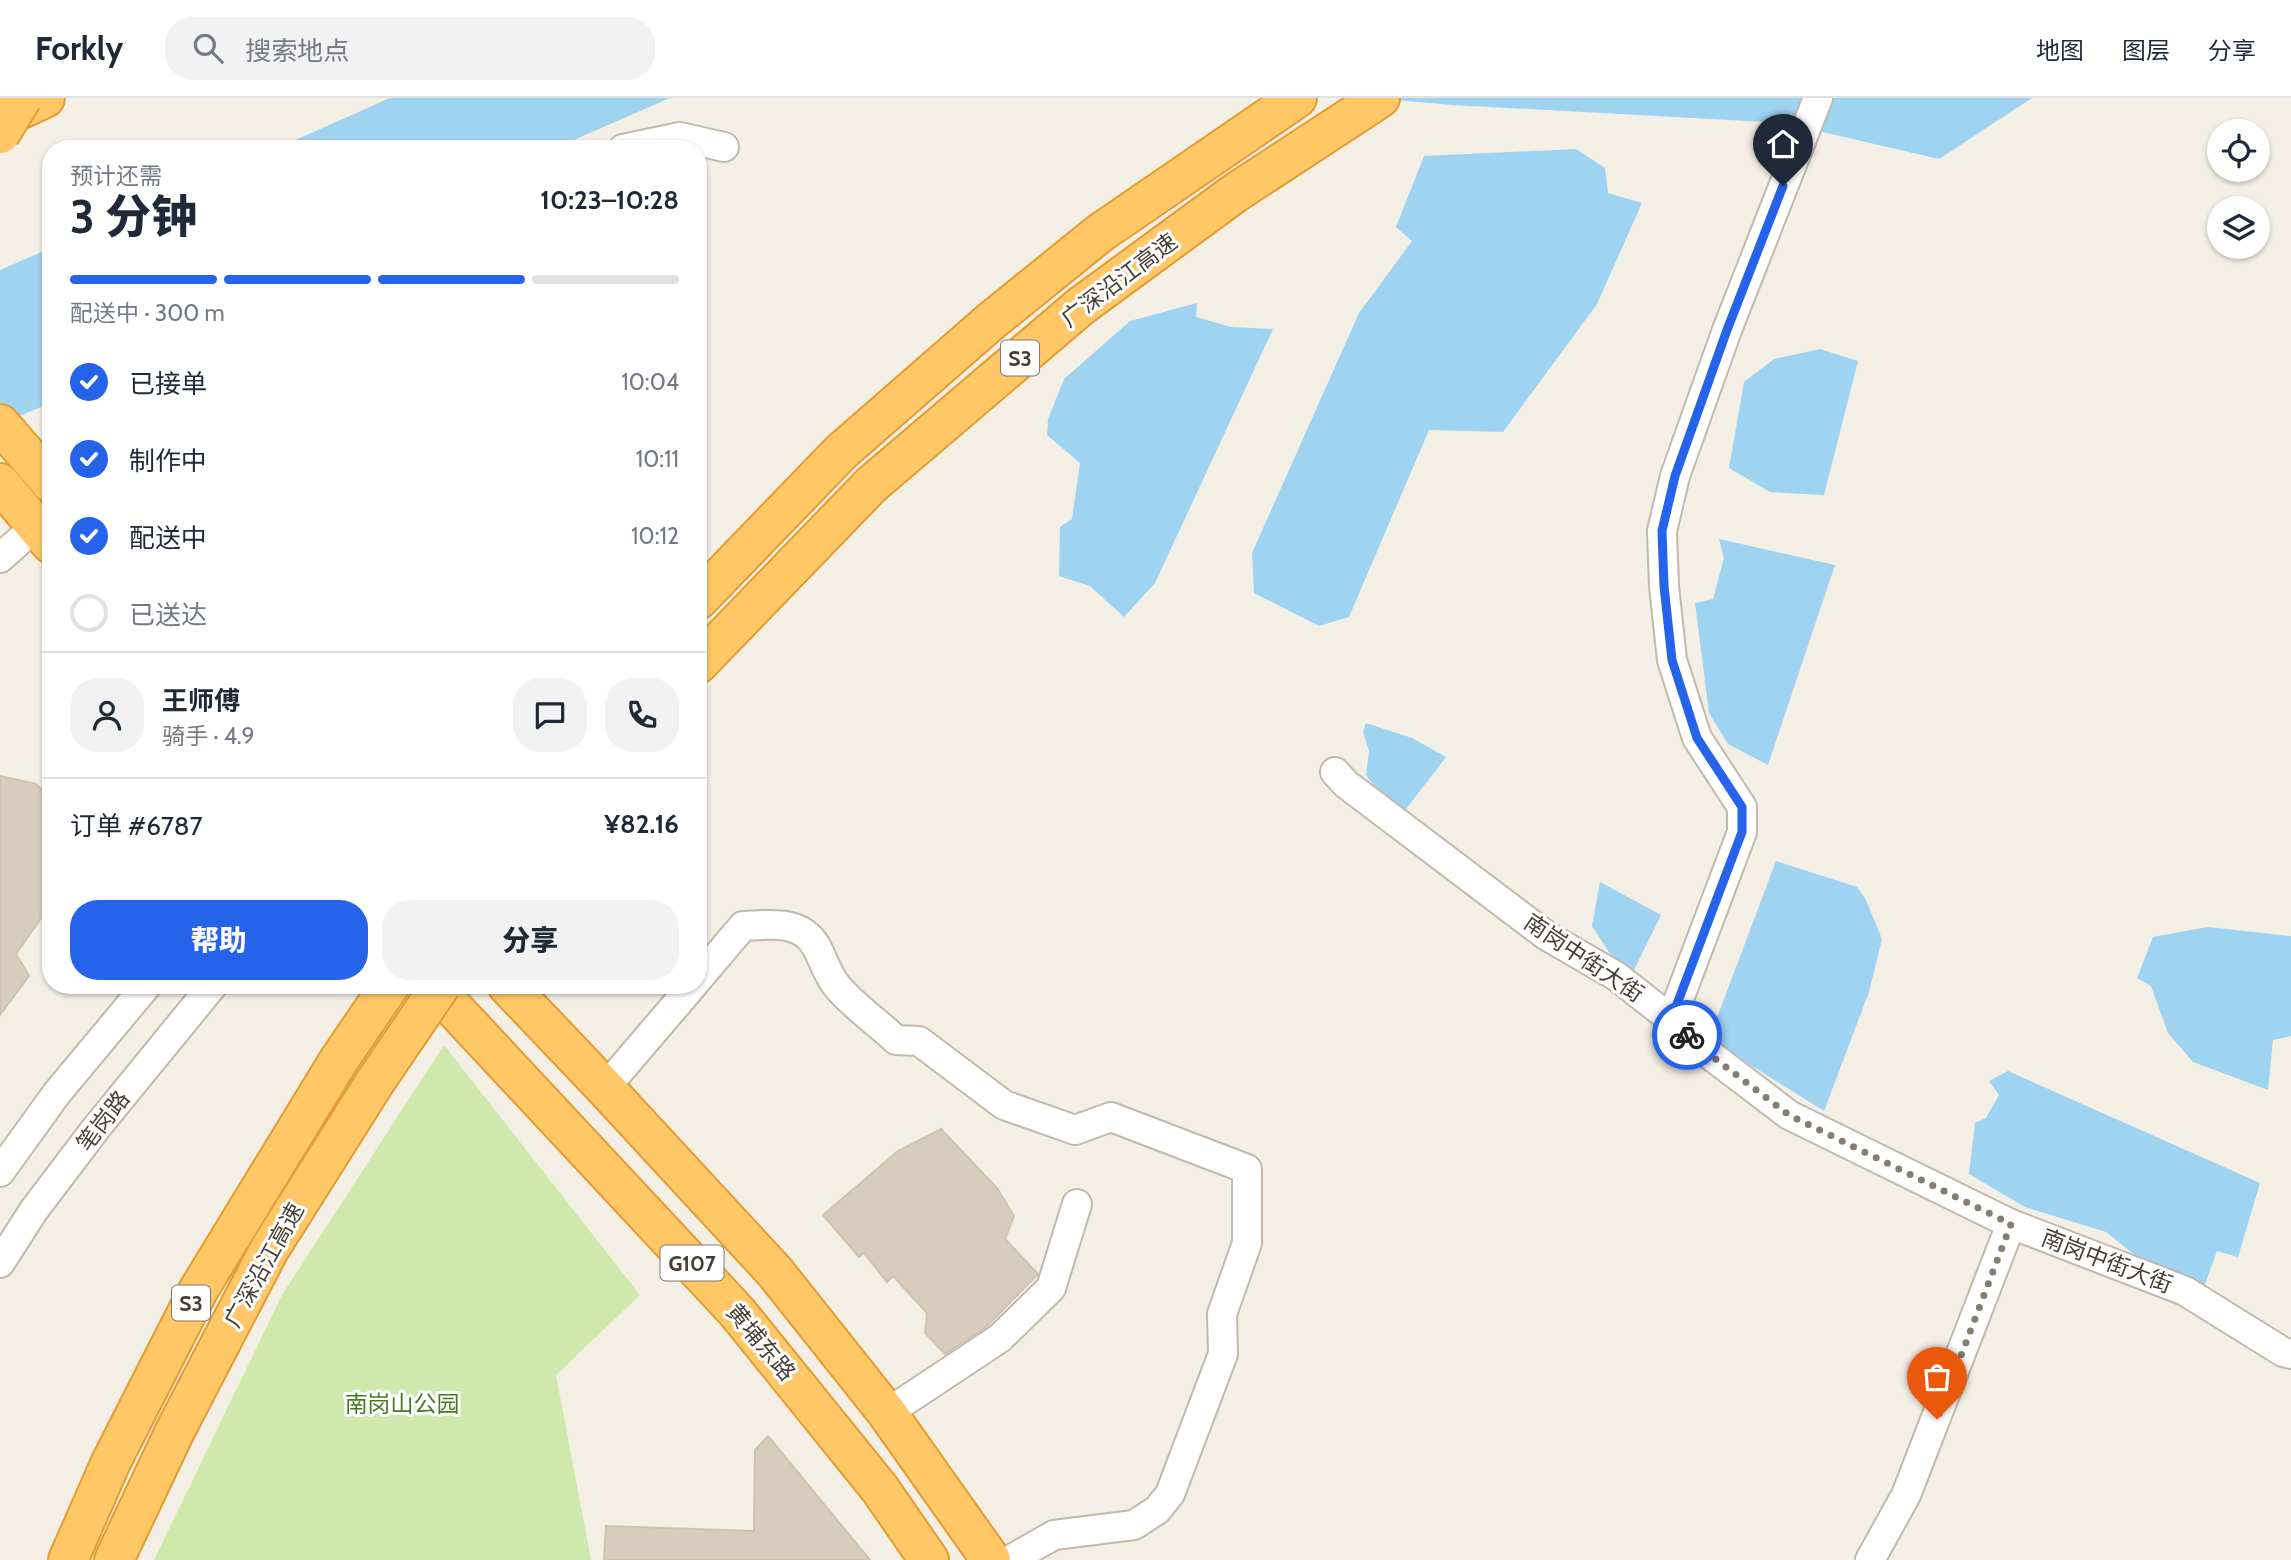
<!DOCTYPE html>
<html lang="zh">
<meta charset="utf-8">
<style>
:root{--surface:#fff;--page:#f2f2f3;--text:#1f2937;--muted:#747a83;--line:#e0e1e3;--accent:#2563eb}
body{margin:0;font-family:Cabin,"Noto Sans SC",sans-serif;background:var(--page);color:var(--text);height:100vh;display:flex;flex-direction:column;font-size:26px;white-space:nowrap}
*{box-sizing:border-box;margin:0}
p{font-size:23px;color:var(--muted)}
.icon{flex:none;width:38px;height:38px;fill:none;stroke:currentColor;stroke-width:2;stroke-linecap:round;stroke-linejoin:round}
.map{position:relative;flex:1;overflow:hidden}
.panel{position:absolute;left:42px;top:42px;width:665px;height:854px;display:flex;flex-direction:column;background:var(--surface);border-radius:28px;box-shadow:0 2px 5px #0004}
.panel>*{flex:none}
.tools{position:absolute;left:2207px;top:21px;display:grid;gap:14px}
.tools a{display:grid;place-items:center;width:63px;height:63px;border-radius:50%;background:var(--surface);box-shadow:0 2px 5px #0004;font-size:35px}
.pin{position:absolute;display:grid;place-items:center;width:60px;height:60px;color:#fff;margin:-72px -30px;border-radius:50% 50% 50% 0;rotate:-45deg;box-shadow:0 0 7px #0007}
.pin .icon{rotate:45deg}
.courier{position:absolute;display:grid;place-items:center;width:70px;height:70px;margin:-35px;border:5px solid #2563eb;border-radius:50%;background:#fff;color:#222;box-shadow:0 2px 9px #0007}
.headline em{font-style:normal;font-weight:800}
.headline div{display:flex;flex-direction:column-reverse}
.headline{display:flex;align-items:center;justify-content:space-between;height:119px;padding:0 28px}
h1{font-size:46px;font-weight:800;line-height:52px}
.bar{display:grid;grid-template-columns:repeat(4,1fr);gap:10px 7px;align-content:center;height:84px;padding:0 28px}
.bar i{height:9px;border-radius:5px;background:var(--line)}
.bar .selected{background:var(--accent)}
.bar p{grid-column:span 4}
.line{display:flex;align-items:center;gap:18px;padding:0 28px;border-top:2px solid var(--line)}
.line div{flex:1}
.round{display:grid;place-items:center;flex:none;width:74px;height:74px;border-radius:28px;background:var(--page)}
ol{padding:0 28px;list-style:none}
li{display:flex;align-items:center;gap:21px;height:77px}
li p{margin-inline-start:auto}
li .icon{padding:7px;border-radius:50%;background:var(--accent);color:#fff;stroke-width:4}
li:last-child{color:var(--muted)}
li i{width:38px;height:38px;border:4px solid var(--line);border-radius:50%}
.cta{display:flex;gap:14px;margin-top:auto;padding:14px 28px}
.cta a{flex:1;height:80px;border-radius:28px;background:var(--accent);color:#fff;font-size:28px;font-weight:800;line-height:80px;text-align:center}
.cta a+a{background:var(--page);color:var(--text)}
header{display:flex;align-items:center;gap:42px;box-sizing:border-box;height:98px;padding:0 35px;background:var(--surface);border-bottom:2px solid var(--line)}
header strong{font-size:33px}
nav{display:flex;gap:38px;margin-inline-start:auto;font-size:24px}
.search{width:490px;height:63px;background:var(--page);display:flex;align-items:center;gap:18px;box-sizing:border-box;padding:0 24px;border-radius:28px;color:var(--muted);font-size:26px}
.map>svg:first-child{display:block}
.green{fill:#cfe9ad}
.water{fill:#9fd3f2}
.building{fill:#d8cdbd;stroke:#d0c2ae;stroke-width:2}
.lines{fill:none;stroke-linecap:round;stroke-linejoin:round}
.minor-casing{stroke:#c2b9ab;stroke-width:32}
.highway-casing{stroke:#e29c31;stroke-width:42}
.minor{stroke:#fff;stroke-width:28}
.highway{stroke:#ffc765;stroke-width:38}
.highway-bridge-casing{stroke:#e29c31;stroke-width:42;stroke-linecap:butt}
.highway-bridge{stroke:#ffc765;stroke-width:38}
.done{stroke:#837d73;stroke-width:7;stroke-dasharray:0 12.6}
.route{stroke:#2563eb;stroke-width:9}
.labels{text-anchor:middle;dominant-baseline:central;stroke-width:6;stroke-linejoin:round;paint-order:stroke}
.shield{fill:#fff;stroke:#7e7972;stroke-width:2}
.shield-label{font-size:21px;font-weight:bold;fill:#463f35}
.street-label{font-size:23px;fill:#463f35;stroke:#fff}
.park-label{font-size:23px;fill:#487a26;stroke:#fff}
</style>
<header>
<strong>Forkly</strong>
<div class="search"><svg class="icon" aria-label="search" viewBox="0 0 24 24"><circle cx="10" cy="10" r="6"/><path d="M15 15l6 6"/></svg>搜索地点</div>
<nav><a>地图</a><a>图层</a><a>分享</a></nav>
</header>
<div class="map">
<svg width="2291" height="1462" viewBox="0 0 2291 1462">
<rect width="100%" height="100%" fill="#f3efe5"/>
<path class="green" d="M444,947L640,1197L556,1277L591,1462H154L282,1197Z"/>
<g class="water">
<path d="M390,0H670L553,51H275Z"/>
<path d="M1371,0H2032L1939,61L1784,25L1453,7Z"/>
<path d="M1576,51L1605,70L1608,95L1642,105L1597,206L1503,334L1429,332L1349,519L1319,528L1254,495L1252,455L1359,215L1412,143L1396,129L1424,58Z"/>
<path d="M51,150V305L0,326V172Z"/>
<path d="M1197,205L1196,219L1231,229L1273,231L1155,485L1124,519L1090,488L1059,478L1060,429L1072,421L1080,365L1047,337L1048,321L1064,281L1130,223Z"/>
<path d="M1820,251L1858,263L1824,397L1770,394L1729,370L1744,284L1774,261Z"/>
<path d="M1719,441L1835,467L1768,667L1728,646L1709,615L1695,505L1713,501L1724,460Z"/>
<path d="M1366,625L1412,640L1446,659L1406,711L1381,697L1366,677L1369,653L1363,634Z"/>
<path d="M1776,763L1857,789L1866,802L1882,841L1869,894L1824,1013L1709,941Z"/>
<path d="M1600,784L1661,817L1633,874L1616,865L1592,828Z"/>
<path d="M2208,829L2291,838V938L2273,942L2268,992L2193,964L2168,935L2151,888L2137,880L2153,839Z"/>
<path d="M2008,973L2260,1085L2238,1159L2217,1153L2202,1194L2151,1170L2106,1134L2025,1109L1969,1076L1975,1025L1986,1020L1999,997L1989,983Z"/>
</g>
<g class="building">
<path d="M0,678L36,686L51,701V806L16,856L29,878L0,917Z"/>
<path d="M941,1031L997,1090L1014,1118L1005,1141L1038,1176L985,1230L945,1256L925,1235L927,1215L893,1178L887,1184L864,1155L859,1159L823,1117L898,1053Z"/>
<path d="M768,1338L870,1462H604L606,1428L754,1433L755,1352Z"/>
</g>
<g class="lines">
<g class="minor-casing">
<g id="minor">
<path d="M623,51L680,39L724,49"/>
<path d="M0,460L35,429"/>
<path d="M1335,674L1346,686L1547,838L1616,878L1662,914L1705,953L1789,1017L2011,1126L2185,1193L2283,1254L2291,1256"/>
<path d="M698,881L743,828C769,827 800,821 816,848C823,861 827,875 836,887C852,907 877,924 896,942L919,943L1004,1007L1075,1032L1111,1019L1247,1071V1145L1222,1216L1223,1256L1170,1396L1157,1412L1134,1427L1054,1437L1010,1462"/>
<path d="M1671,922L1742,734V709L1697,640L1672,562L1664,488L1662,433L1675,378L1727,232L1818,0"/>
<path d="M605,990L693,887"/>
<path d="M0,1074L57,995L147,887"/>
<path d="M0,1165L34,1112L97,1029L213,887"/>
<path d="M887,1315L1000,1240L1051,1190L1077,1106"/>
<path d="M1870,1462L1906,1397L2011,1126"/>
</g>
</g>
<g class="highway-casing">
<g id="highway">
<path d="M0,21L45,0"/>
<path d="M0,326L51,385"/>
<path d="M0,385L51,446"/>
<path d="M698,502L841,354L990,224L1100,135L1297,0"/>
<path d="M698,566L871,387L1081,208L1235,95L1380,0"/>
<path d="M432,887L737,1214L880,1391L929,1462"/>
<path d="M507,887L605,990L775,1174L887,1315L991,1462"/>
<path d="M68,1462L111,1364L199,1191L339,962L390,887"/>
<path d="M114,1462L175,1333L269,1152L375,984"/>
</g>
</g>
<use href="#minor" class="minor"/>
<use href="#highway" class="highway"/>
<g class="highway-bridge-casing">
<g id="highway-bridge">
<path d="M0,36L22,0"/>
<path d="M375,984L441,887"/>
</g>
</g>
<use href="#highway-bridge" class="highway-bridge"/>
</g>
<g class="lines">
<path class="done" d="M1687,937L1705,953L1789,1017L2011,1126L1937,1321"/>
<path class="route" d="M1687,937L1671,922L1742,734V709L1697,640L1672,562L1664,488L1662,433L1675,378L1727,232L1783,88"/>
</g>
<g class="labels">
<g class="shield">
<rect x="1001" y="242.5" width="38" height="35" rx="5"/>
<rect x="660.5" y="1147.5" width="63" height="35" rx="5"/>
<rect x="172" y="1187.5" width="38" height="35" rx="5"/>
</g>
<g class="shield-label">
<text x="1020" y="260">S3</text>
<text x="692" y="1165">G107</text>
<text x="191" y="1205">S3</text>
</g>
<g class="street-label">
<text transform="translate(1119 182) rotate(-37)">广深沿江高速</text>
<text transform="translate(1584 860) rotate(34)">南岗中街大街</text>
<text transform="translate(103 1023) rotate(-52)">笔岗路</text>
<text transform="translate(2107 1163) rotate(21)">南岗中街大街</text>
<text transform="translate(264 1167) rotate(-61)">广深沿江高速</text>
<text transform="translate(761 1244) rotate(50)">黄埔东路</text>
</g>
<g class="park-label">
<text x="402" y="1306">南岗山公园</text>
</g>
</g>
</svg>
<div class="tools">
<a><svg class="icon" aria-label="locate" viewBox="0 0 24 24"><circle cx="12" cy="12" r="6"/><path d="M12 2v4M12 18v4M2 12h4M18 12h4"/></svg></a>
<a><svg class="icon" aria-label="layers" viewBox="0 0 24 24"><path d="M12 4l9 5-9 5-9-5zM3 14l9 5 9-5"/></svg></a>
</div>
<div class="pin" style="left:1937px;top:1321px;background:#ea580c"><svg class="icon" aria-label="bag" viewBox="0 0 24 24"><path d="M5 8h14l-1 12H6zM9 8a3 3 0 0 1 6 0"/></svg></div>
<div class="pin" style="left:1783px;top:88px;background:#1f2937"><svg class="icon" aria-label="home" viewBox="0 0 24 24"><path d="M3 11l9-7 9 7M6 9v11h12V9"/></svg></div>
<div class="courier" style="left:1687px;top:937px"><svg class="icon" aria-label="bike" viewBox="0 0 24 24"><circle cx="6" cy="16" r="4"/><circle cx="18" cy="16" r="4"/><path d="M6 16l4-8h5l3 8M10 8l3 8H6M13 5h3"/></svg></div>
<section class="panel">
<div class="headline"><div><h1>3 分钟</h1><p>预计还需</p></div><em>10:23–10:28</em></div>
<div class="bar"><i class="selected"></i><i class="selected"></i><i class="selected"></i><i></i><p>配送中 · 300 m</p></div>
<ol>
<li><svg class="icon" aria-label="check" viewBox="0 0 24 24"><path d="M5 12l5 5 9-10"/></svg>已接单<p>10:04</p></li>
<li><svg class="icon" aria-label="check" viewBox="0 0 24 24"><path d="M5 12l5 5 9-10"/></svg>制作中<p>10:11</p></li>
<li><svg class="icon" aria-label="check" viewBox="0 0 24 24"><path d="M5 12l5 5 9-10"/></svg>配送中<p>10:12</p></li>
<li><i></i>已送达</li>
</ol>
<div class="line" style="height:126px"><a class="round"><svg class="icon" aria-label="person" viewBox="0 0 24 24"><circle cx="12" cy="8" r="4"/><path d="M4 21q1-7 8-7t8 7"/></svg></a><div><b>王师傅</b><p>骑手 · 4.9</p></div><a class="round"><svg class="icon" aria-label="chat" viewBox="0 0 24 24"><path d="M4 5h16v11H9l-5 4z"/></svg></a><a class="round"><svg class="icon" aria-label="phone" viewBox="0 0 24 24"><path d="M5 4h4l2 5-3 2q2 4 5 5l2-3 5 2v4C11 20 4 13 5 4z"/></svg></a></div>
<div class="line" style="height:91px"><div>订单 #6787</div><b>¥82.16</b></div>
<div class="cta"><a>帮助</a><a>分享</a></div>
</section>
</div>
